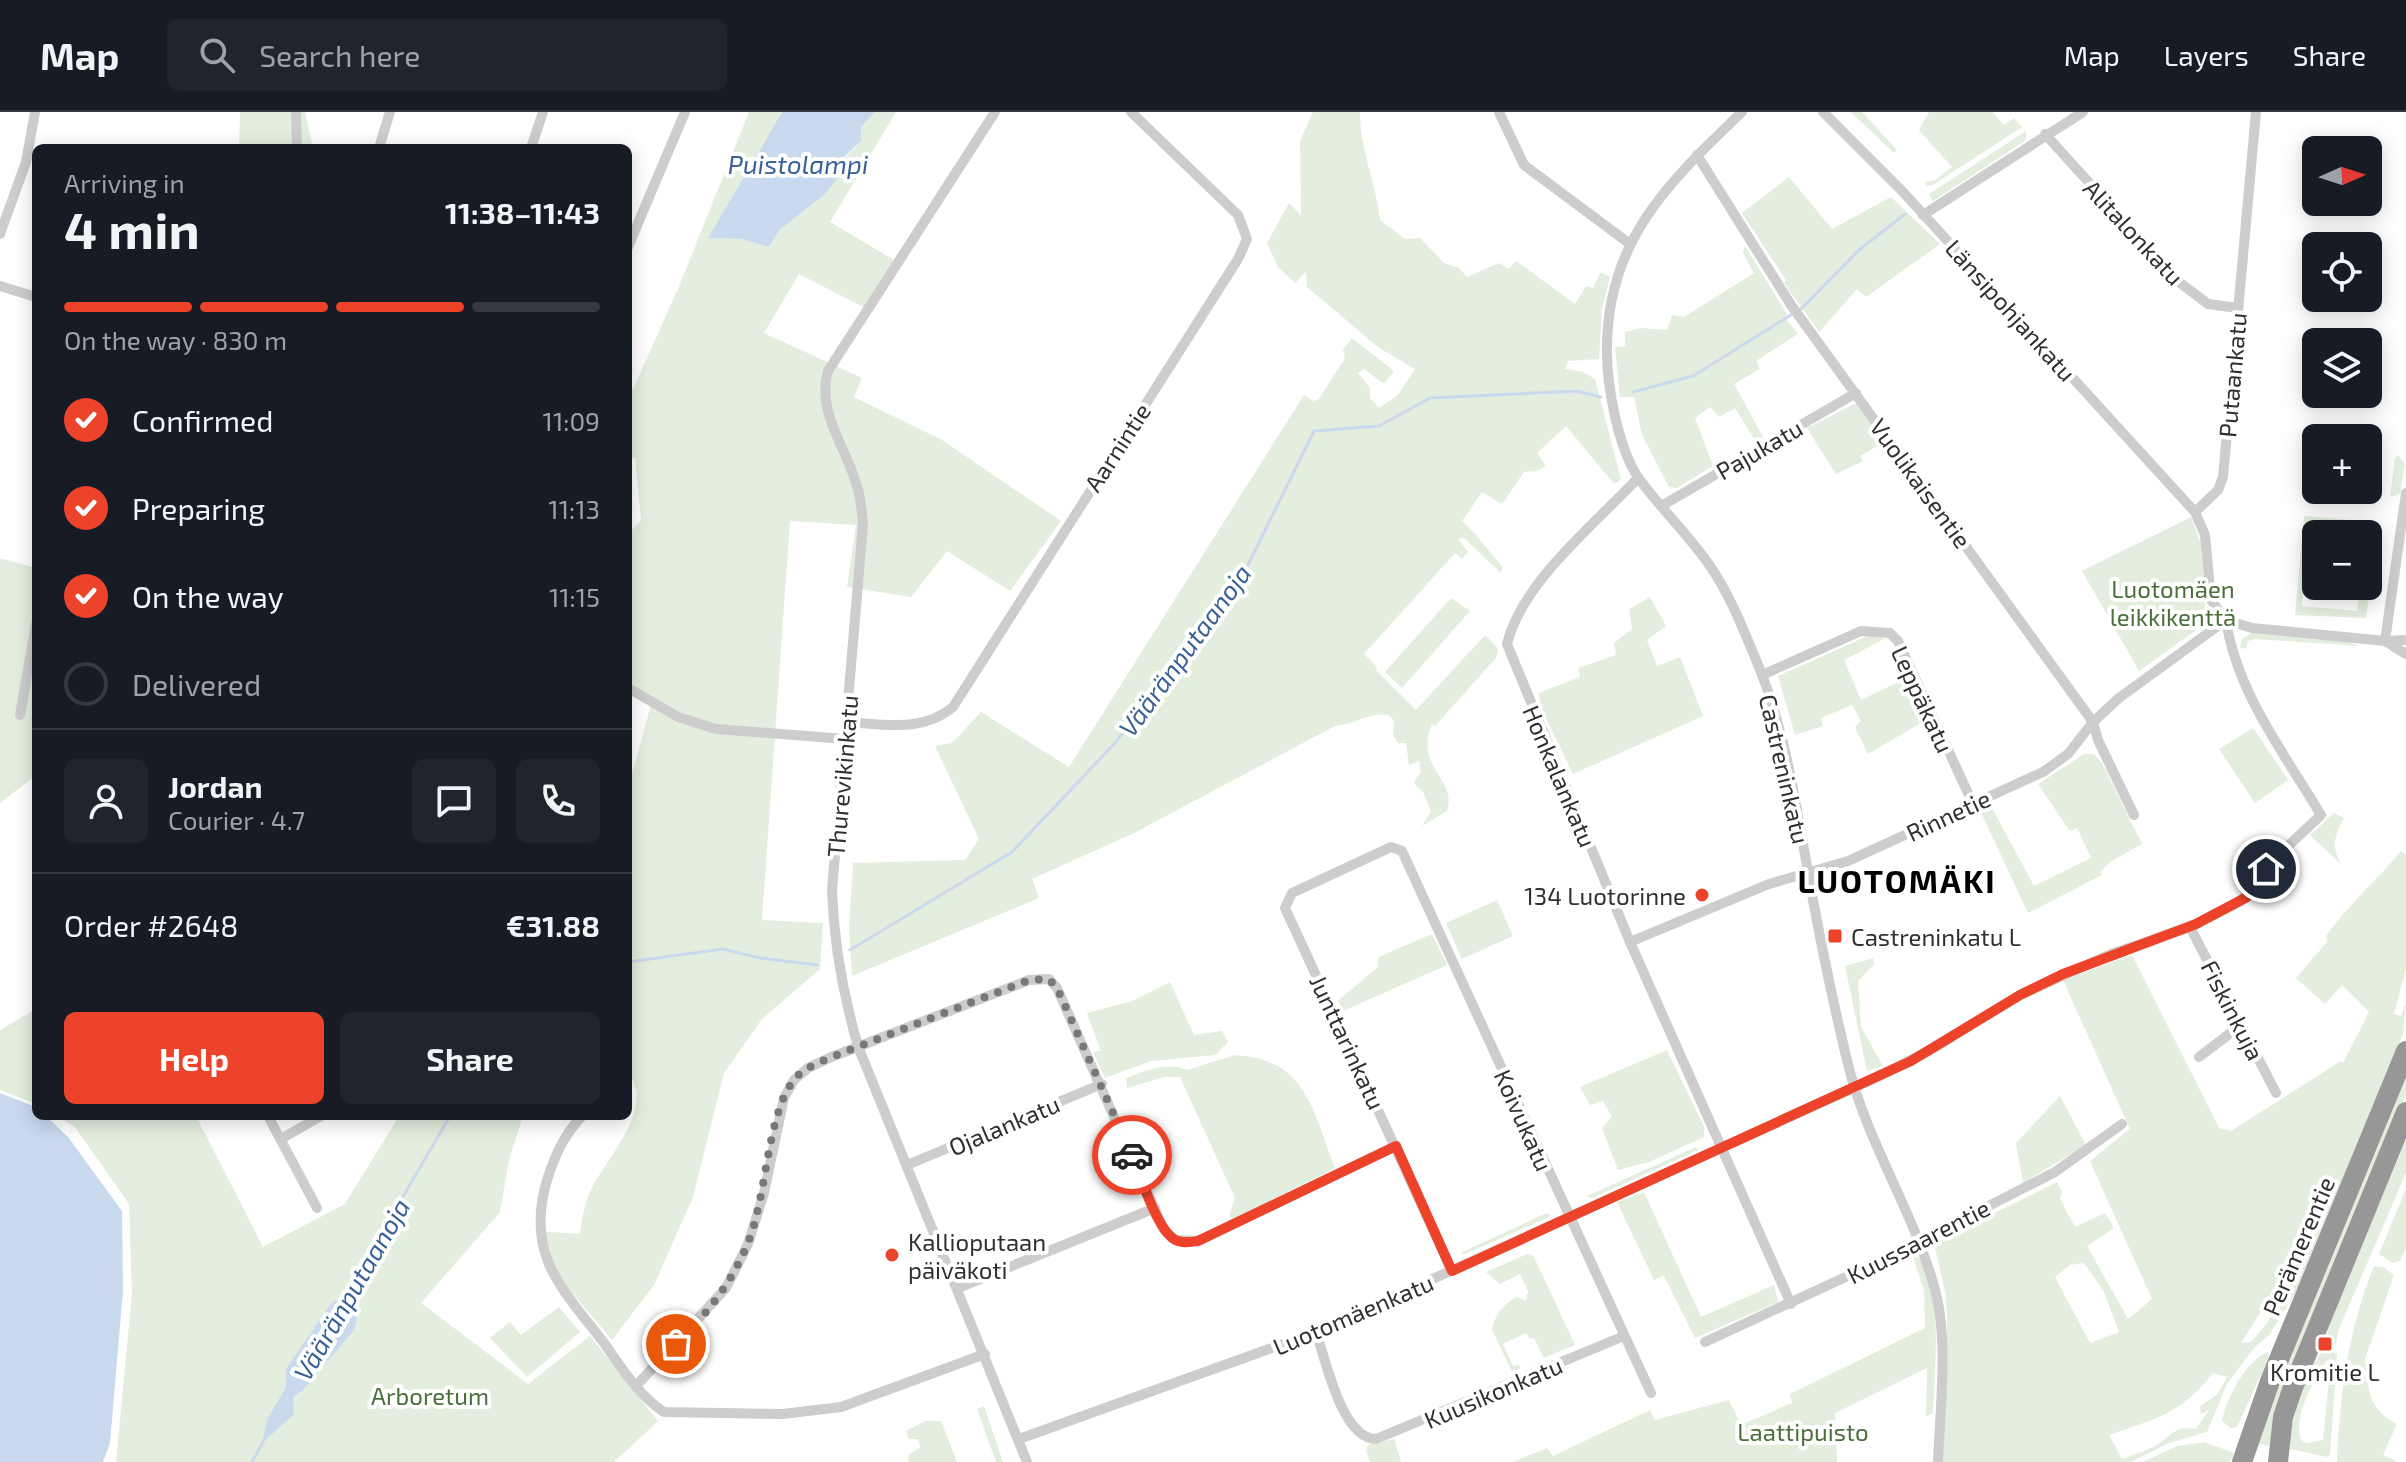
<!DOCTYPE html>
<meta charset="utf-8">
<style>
:root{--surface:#171b24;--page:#20242c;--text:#f1f3f6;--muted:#9ea1a6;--line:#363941;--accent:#ee432b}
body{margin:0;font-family:"Exo 2",sans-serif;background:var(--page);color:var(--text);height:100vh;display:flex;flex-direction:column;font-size:30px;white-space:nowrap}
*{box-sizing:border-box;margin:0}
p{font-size:26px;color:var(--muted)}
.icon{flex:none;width:44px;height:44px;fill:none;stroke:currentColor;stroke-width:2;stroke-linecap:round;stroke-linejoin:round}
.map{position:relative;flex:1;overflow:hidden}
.sheet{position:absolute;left:32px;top:32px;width:600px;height:976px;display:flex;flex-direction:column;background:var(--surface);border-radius:12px;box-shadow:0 4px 20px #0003}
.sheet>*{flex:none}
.needle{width:52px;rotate:87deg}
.tools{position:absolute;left:2302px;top:24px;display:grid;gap:16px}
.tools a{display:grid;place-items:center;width:80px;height:80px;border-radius:12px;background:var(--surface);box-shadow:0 4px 20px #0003;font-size:40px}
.pin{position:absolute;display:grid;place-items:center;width:68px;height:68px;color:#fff;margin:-34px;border:4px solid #fff;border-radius:50%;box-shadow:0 2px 8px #0007}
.courier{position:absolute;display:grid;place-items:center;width:80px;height:80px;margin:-40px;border:6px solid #ee432b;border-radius:50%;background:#fff;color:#222;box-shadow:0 2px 10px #0007}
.head em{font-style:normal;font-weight:700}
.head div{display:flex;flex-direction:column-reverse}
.head{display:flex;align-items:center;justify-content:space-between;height:136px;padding:0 32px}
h1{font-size:52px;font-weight:700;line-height:60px}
.bar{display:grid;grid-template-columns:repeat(4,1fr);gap:12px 8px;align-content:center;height:96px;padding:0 32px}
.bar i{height:10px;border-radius:6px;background:var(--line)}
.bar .selected{background:var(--accent)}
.bar p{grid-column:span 4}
.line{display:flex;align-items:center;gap:20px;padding:0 32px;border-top:2px solid var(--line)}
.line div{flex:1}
.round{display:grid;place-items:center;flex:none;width:84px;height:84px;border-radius:12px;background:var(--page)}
ol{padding:0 32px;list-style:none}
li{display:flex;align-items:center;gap:24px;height:88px}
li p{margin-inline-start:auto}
li .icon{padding:8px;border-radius:50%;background:var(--accent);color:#fff;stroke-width:4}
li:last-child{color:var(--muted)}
li i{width:44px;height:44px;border:4px solid var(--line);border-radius:50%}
.button{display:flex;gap:16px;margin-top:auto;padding:16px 32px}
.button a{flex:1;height:92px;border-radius:12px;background:var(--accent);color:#fff;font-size:32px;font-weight:700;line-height:92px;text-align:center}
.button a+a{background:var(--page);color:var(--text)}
header{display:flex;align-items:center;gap:48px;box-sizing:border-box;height:112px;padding:0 40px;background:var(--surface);border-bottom:2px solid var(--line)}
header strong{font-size:38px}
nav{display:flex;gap:44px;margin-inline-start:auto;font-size:28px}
.search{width:560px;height:72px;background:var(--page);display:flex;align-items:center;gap:20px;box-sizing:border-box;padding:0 28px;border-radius:12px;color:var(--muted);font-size:30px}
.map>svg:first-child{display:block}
.green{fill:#e3eede;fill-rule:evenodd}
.water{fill:#c9d9ee}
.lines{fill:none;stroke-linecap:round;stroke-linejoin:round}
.stream{stroke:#c9d9ee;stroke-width:3}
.street{stroke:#cdcdcd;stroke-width:10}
.highway{stroke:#979797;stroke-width:20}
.done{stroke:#787878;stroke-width:8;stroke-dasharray:0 14.4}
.route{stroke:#ee432b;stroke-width:10}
.poi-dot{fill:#ee432b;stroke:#fff;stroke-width:3}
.labels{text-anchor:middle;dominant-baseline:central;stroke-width:8;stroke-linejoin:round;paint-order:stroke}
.street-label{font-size:24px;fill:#303030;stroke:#fff}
.park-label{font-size:24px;fill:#496f3b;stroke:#fff}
.poi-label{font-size:24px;fill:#303030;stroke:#fff;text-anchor:start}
.water-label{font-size:26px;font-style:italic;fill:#396197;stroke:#fff}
.district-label{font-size:32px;font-weight:bold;letter-spacing:2px;fill:#000;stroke:#fff}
</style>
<header>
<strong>Map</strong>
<div class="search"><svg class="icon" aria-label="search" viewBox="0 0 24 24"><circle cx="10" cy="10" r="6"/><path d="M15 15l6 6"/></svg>Search here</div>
<nav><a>Map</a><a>Layers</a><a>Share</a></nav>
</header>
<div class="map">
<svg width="2406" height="1350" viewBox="0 0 2406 1350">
<rect width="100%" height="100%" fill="#fff"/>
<g class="green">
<path d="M240,0H305L313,36H239Z"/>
<path d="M749,0H782L709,125L741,127L769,135L778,118L861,29V15L875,0H896L830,110L899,151L869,198L799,162L764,221L862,266L854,285L942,328L1061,409L1010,479L947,439L911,485L847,475L856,413L790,409L762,808L823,811L820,857L762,907L724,961L693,1085L654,1173L612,1228L573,1182L564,1187L545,1157L536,1119L580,1122C582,1106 585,1088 593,1074C608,1045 656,994 628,961V677L652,589L628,573V422L641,408L635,346L628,345V288L678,177Z"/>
<path d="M1313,0H1360C1360,38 1376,71 1380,108L1405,127L1420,126L1444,151L1459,156L1467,165L1499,151L1509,157L1516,149L1575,192L1586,174L1593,176L1601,160L1610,165L1602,197L1599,247L1568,249L1565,257L1583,260L1595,267L1621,368L1614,372L1566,314L1537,341L1546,354L1537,359L1524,360L1502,392L1482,380L1462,409C1478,424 1489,439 1503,456L1500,460L1464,426L1458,427L1468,440L1462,447L1455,441L1364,542L1377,555L1376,558L1416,598L1485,523L1498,536L1496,546L1435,614L1432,612C1413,655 1458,667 1447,699L1422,714L1431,699L1423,680L1414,671L1421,659L1419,649L1409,653L1406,631H1398L1393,623L1394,609L1389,603C1373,599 1353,613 1335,614L1134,721L1032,767L1039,786L852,864L849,817L853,751L965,748L979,727L935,634L952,631L981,600L1069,655L1304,283L1313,289L1319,287L1345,246L1343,238L1352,226L1394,259L1384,272L1364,257L1358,261L1370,276V286L1379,296L1398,283L1415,257L1379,236L1307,175L1306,160L1295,171L1278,155L1267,131L1289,91L1301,103L1300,29Z"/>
<path d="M1851,0H1862L1897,38L1894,41Z"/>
<path d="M1929,0H1992L2004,13L2014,6L2022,15L1933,73L1925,74L1926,70L1935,68L1952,55L1919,18Z"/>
<path d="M2026,19V28L1933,89L1929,82Z"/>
<path d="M1789,65L1832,117L1891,85L1940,132L1866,185L1857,177L1819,220L1784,171L1786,168L1742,101Z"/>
<path d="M1745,134L1787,202L1785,206L1798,222L1756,249L1760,257L1734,272L1763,325L1756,330L1735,296L1719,305L1710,295L1695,306L1713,354L1677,376L1669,375L1642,323L1634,285H1620L1615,235L1625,234V220L1641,216L1667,218L1672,203L1684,205L1754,161L1743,141Z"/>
<path d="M1854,292H1860L1885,330L1860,344L1863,349L1836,362L1807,316Z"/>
<path d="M2398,343L2405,352L2400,382L2390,385L2395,346Z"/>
<path d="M2304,404L2375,410V414L2307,412L2302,494L2357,499L2358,489L2369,486L2366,506L2295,503Z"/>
<path d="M2191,405L2201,432L2206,506L2203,513L2139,559L2082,459Z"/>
<path d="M0,446L36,456V663L0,691Z"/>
<path d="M1650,485L1666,514L1647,528L1657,554L1680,545L1703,604L1573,662L1540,594L1539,581L1580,565L1578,556L1616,543L1614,531L1632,517L1629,497Z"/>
<path d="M1451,486L1470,499L1402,576L1385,560Z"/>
<path d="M2252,521L2347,529L2358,534L2256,527L2248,529L2246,537L2240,535L2242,527Z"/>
<path d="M1872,522L1884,527L1844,548L1861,588L1906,566L1924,609L1868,642L1855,615L1861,609L1852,593L1821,606L1823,614L1795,623L1778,564Z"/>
<path d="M2253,616L2288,668L2255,691L2219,637Z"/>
<path d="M2084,642H2094L2102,651L2142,732L2110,750L2100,760L2102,763L2028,801L1979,696L1991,694L2034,774L2091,746L2077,716L2070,719L2038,672Z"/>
<path d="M2334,701L2344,706C2335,724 2330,734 2342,753L2310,723Z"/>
<path d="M2401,739L2406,743V857L2394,902L2401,904L2406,890L2403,922L2299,1175L2270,1222L2253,1237L2227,1272L2207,1320L2169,1331L2131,1350H1943L1947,1205L1946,1183L1935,1136L1944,1126L2057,1070L2062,1080L2060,1087L2075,1115L2105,1101L2114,1116L2087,1134L2128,1207L2152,1187L2090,1049L2130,1017L2063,868L2132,843L2219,1016L2231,1019L2341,949L2343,951L2369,900L2342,873L2325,892L2296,866L2327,830L2326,824C2349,792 2376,769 2401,739ZM2084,1151L2104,1180L2119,1220L2090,1231L2055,1165L2070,1153ZM2270,1185L2278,1189L2268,1210L2251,1230L2241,1231ZM2213,1261L2227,1265L2217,1283L2200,1294L2201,1302L2209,1298L2196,1317C2177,1314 2174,1320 2161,1330C2152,1338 2133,1342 2122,1347L2109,1323C2155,1307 2181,1302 2213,1261Z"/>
<path d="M1497,788L1513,824L1462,847L1446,811Z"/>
<path d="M1432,822L1447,853L1343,899L1338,889L1378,855V845Z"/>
<path d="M1873,846L1874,852L1858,869L1861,915L1883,954L1867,959L1845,854Z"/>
<path d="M1170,870L1194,923L1222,919L1228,930L1215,943L1151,949L1105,966L1093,940L1101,939L1087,901L1132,889Z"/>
<path d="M36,897V992L0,978V918Z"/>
<path d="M1667,938L1704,1015V1025L1649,1050L1618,1058L1602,1016L1612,1005L1603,989L1590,993L1580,975Z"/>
<path d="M1235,943C1307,947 1312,998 1335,1056L1234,1107L1229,1104L1235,1086L1180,965H1164L1127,976L1126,966C1145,959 1168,949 1187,958Z"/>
<path d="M2406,960V983L2270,1334L2258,1332L2266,1304Z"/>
<path d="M2060,984L2086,1033L2023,1071L2016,1031Z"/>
<path d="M57,1004H196L263,1135L345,1092L399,1004H523L509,1048L500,1100L421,1191L528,1272L590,1224L658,1309L614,1350H116L132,1181L129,1092L75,1015Z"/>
<path d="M2406,1028V1061L2338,1219L2336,1232L2325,1228L2336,1193Z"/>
<path d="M1696,1035L1698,1038L1592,1086L1587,1084Z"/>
<path d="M2406,1077V1136L2400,1149L2393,1151L2379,1142Z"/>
<path d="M1644,1080L1701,1205L1774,1173L1778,1190L1695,1226L1664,1164L1654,1168L1617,1090Z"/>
<path d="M1547,1101L1551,1103L1547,1106L1465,1142L1460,1141Z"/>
<path d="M1527,1142L1533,1143L1575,1233L1544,1246L1534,1226L1530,1227L1526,1221L1503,1232L1513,1254L1519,1252L1520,1256L1512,1260L1492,1217C1494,1204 1506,1190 1517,1185L1526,1189L1528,1179L1520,1162L1500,1172L1486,1160Z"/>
<path d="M1916,1143C1945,1170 1934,1263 1933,1301L1926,1305L1927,1256L1835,1301L1837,1350H1513L1547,1336L1553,1344L1650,1298L1655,1308L1729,1288L1741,1313L1792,1291L1790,1282L1925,1216L1924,1179L1913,1145Z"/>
<path d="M2374,1154L2383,1155L2394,1163L2364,1250L2370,1254C2364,1280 2373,1300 2397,1312L2383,1343L2398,1350H2337C2340,1282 2348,1218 2374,1154Z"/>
<path d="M559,1195L580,1220L527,1265L490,1226L510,1210L521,1223Z"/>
<path d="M2326,1236L2337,1242L2330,1343L2326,1345L2287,1336L2300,1280L2321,1239ZM2331,1247L2323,1328L2306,1331L2301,1328C2293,1302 2314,1270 2326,1249Z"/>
<path d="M2268,1240L2269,1245L2237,1315L2231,1316L2222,1309C2227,1285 2245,1250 2268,1240Z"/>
<path d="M984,1294L1003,1350H996L977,1297Z"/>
<path d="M925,1309H941L957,1350H908L909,1342L920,1336L918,1327H909L906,1319Z"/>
<path d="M1394,1327L1401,1350H1370L1366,1339L1368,1333Z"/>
<path d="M2204,1330L2234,1341L2230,1350H2143L2177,1334Z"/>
</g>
<g class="water">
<path d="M782,0H875L861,15V29L840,49L839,65L823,84L779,118L769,135L741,127L708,126Z"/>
<path d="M0,981L36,995V1004H46L68,1025L122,1099L123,1179L110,1331L103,1350H0Z"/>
<path d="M336,1188L352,1192L358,1201L354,1218L303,1278L293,1285L294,1302L262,1331L267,1308L286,1275V1257L330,1193Z"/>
</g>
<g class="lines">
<g class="stream">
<path d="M1633,280L1693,264L1802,196L1859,138L1905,102"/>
<path d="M850,838L1012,740L1116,630L1242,465L1314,319L1379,314L1430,286L1576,279L1601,285"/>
<path d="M628,850L723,837L760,846L817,853"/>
<path d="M341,1191L450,1004"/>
<path d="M252,1350L263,1330"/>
</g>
<g class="street">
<path d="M296,0L297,36"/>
<path d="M995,0L828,259C816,299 846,335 857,374C861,386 862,399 863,412L832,778C834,833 843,884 859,937L1027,1350"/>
<path d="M1499,0L1524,53L1630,132"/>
<path d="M1742,0C1670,69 1608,127 1607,234C1606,271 1618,338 1640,368C1662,398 1689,423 1710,454C1732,486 1746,524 1761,560C1786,624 1796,693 1808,760C1819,823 1832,886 1847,948C1865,1027 1912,1096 1934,1174C1949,1224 1940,1297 1938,1350"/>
<path d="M1823,0L1903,80L2195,400L2205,423L2211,488L2226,508L2252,516L2385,529L2406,528"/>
<path d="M2045,22L2179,170L2208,192L2238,196"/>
<path d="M379,36L390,0"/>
<path d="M531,36L543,0"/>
<path d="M1697,43L1791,193L2093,610L2098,628L2134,703"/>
<path d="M1923,103L2083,0"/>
<path d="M0,122L26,50L35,0"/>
<path d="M628,135L685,0"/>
<path d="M0,174L36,185"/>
<path d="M1638,366C1595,412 1522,470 1507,532L1630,830L1791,1192"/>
<path d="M1663,393L1856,281"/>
<path d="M2195,400L2218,378L2223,365L2256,0"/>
<path d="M2385,529L2406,381"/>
<path d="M2385,529L2406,542"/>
<path d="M1762,563L1861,519L1890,521L1898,529L1973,692"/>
<path d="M628,576L678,605L716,617L845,627"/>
<path d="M20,603L36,512"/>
<path d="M847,610C884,612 922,621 953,595L1238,147L1247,127L1238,103L1131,0"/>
<path d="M2190,815L2276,981"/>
<path d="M1630,830L1769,772L1848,749L2043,660L2068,642L2093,610L2119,586L2226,508"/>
<path d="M2199,945L2241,913"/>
<path d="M268,1004L317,1096"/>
<path d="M582,1004C564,1023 555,1043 547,1068C525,1143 561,1175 604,1231C621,1255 639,1284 664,1300L783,1302L841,1295L985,1242"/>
<path d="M281,1027L321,1004"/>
<path d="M907,1053L1102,972"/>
<path d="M1452,1159L1285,796L1292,781L1391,735L1402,739L1407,750L1651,1281"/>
<path d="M958,1176L1155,1096"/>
<path d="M1316,1220C1326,1249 1342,1327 1376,1327L1624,1224"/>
<path d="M1705,1230L1889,1145L2055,1060L2122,1012"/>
<path d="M637,1273L726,1176L748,1132L764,1081L784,986L794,968L808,956L829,946L1029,868L1049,867L1057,876L1164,1118L1175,1128L1198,1129L1396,1034"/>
<path d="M1019,1327L1316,1220L1880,964L1934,936L2020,883L2111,842L2190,815L2241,789L2273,748L2321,703C2284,641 2237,581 2226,508"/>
</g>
<g class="highway">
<path d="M2242,1350L2270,1269L2406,939"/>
<path d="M2278,1350L2283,1305L2292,1278L2406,1000"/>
</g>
</g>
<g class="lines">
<path class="done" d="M676,1232C706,1203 731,1172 747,1133C767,1087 766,1006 793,969C802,957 816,952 829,946L1029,868L1049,867L1057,876L1132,1043"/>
<path class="route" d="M1132,1043C1140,1063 1157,1117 1174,1127C1181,1132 1190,1130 1198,1129L1396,1034L1452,1159L1911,949L2020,883L2063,862L2196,812L2247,785L2266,757"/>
</g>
<g class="poi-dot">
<circle cx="1702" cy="783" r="8"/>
<rect x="1827" y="816" width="16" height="16" rx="4"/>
<circle cx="892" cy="1143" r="8"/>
<rect x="2317" y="1224" width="16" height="16" rx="4"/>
</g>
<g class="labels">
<g class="street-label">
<text transform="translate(2134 120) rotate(47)">Alitalonkatu</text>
<text transform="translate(2011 198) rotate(48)">Länsipohjankatu</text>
<text transform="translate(2232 263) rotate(-85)">Putaankatu</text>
<text transform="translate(1117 335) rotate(-57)">Aarnintie</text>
<text transform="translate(1759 337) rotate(-30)">Pajukatu</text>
<text transform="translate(1921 371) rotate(54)">Vuolikaisentie</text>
<text transform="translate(1923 587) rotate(65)">Leppäkatu</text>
<text transform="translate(1785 657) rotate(77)">Castreninkatu</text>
<text transform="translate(842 664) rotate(-85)">Thurevikinkatu</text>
<text transform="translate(1560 664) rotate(67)">Honkalankatu</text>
<text transform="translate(1948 703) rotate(-25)">Rinnetie</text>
<text transform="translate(2233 898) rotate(63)">Fiskinkuja</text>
<text transform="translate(1348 930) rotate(65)">Junttarinkatu</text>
<text transform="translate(1524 1008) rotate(66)">Koivukatu</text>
<text transform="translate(1004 1013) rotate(-23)">Ojalankatu</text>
<text transform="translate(1918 1129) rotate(-27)">Kuussaarentie</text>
<text transform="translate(2298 1134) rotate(-67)">Perämerentie</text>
<text transform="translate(1353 1202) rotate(-23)">Luotomäenkatu</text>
<text transform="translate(1493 1280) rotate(-23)">Kuusikonkatu</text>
</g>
<g class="park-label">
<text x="2173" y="476">Luotomäen<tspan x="2173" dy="28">leikkikenttä</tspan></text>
<text x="430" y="1283">Arboretum</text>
<text x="1803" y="1319">Laattipuisto</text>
</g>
<g class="poi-label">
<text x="1686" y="783" text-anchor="end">134 Luotorinne</text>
<text x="1851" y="824">Castreninkatu L</text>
<text x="908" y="1129">Kallioputaan<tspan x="908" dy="28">päiväkoti</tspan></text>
<text x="2325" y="1259" text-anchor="middle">Kromitie L</text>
</g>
<g class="water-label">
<text x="798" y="51">Puistolampi</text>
<text transform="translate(1184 538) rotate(-54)">Vääränputaanoja</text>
<text transform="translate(351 1177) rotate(-60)">Vääränputaanoja</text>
</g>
<g class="district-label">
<text x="1897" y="768">LUOTOMÄKI</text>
</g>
</g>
</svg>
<div class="tools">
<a><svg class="needle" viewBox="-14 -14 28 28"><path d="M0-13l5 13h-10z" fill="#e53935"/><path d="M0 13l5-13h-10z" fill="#9ea1a6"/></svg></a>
<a><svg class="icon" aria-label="locate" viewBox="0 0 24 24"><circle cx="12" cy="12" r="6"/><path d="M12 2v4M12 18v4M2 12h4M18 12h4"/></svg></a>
<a><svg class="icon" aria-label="layers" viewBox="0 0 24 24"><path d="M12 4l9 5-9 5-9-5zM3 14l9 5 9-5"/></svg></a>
<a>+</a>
<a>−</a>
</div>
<div class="pin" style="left:676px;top:1232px;background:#ea580c"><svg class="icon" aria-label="bag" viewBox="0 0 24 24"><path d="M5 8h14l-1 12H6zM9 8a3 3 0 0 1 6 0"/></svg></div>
<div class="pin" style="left:2266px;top:757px;background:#1f2937"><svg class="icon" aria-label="home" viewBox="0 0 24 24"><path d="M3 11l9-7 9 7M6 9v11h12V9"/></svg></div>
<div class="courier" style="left:1132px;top:1043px"><svg class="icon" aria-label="car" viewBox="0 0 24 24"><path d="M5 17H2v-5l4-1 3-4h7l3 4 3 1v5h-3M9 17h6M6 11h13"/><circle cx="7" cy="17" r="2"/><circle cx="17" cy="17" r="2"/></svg></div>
<section class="sheet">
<div class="head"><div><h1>4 min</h1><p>Arriving in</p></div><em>11:38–11:43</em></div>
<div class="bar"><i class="selected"></i><i class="selected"></i><i class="selected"></i><i></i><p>On the way · 830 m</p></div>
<ol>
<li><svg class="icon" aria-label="check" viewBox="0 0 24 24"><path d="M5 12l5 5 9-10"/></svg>Confirmed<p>11:09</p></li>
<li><svg class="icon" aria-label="check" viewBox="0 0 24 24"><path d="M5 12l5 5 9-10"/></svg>Preparing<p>11:13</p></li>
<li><svg class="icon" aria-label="check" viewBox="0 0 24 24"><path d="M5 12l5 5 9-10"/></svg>On the way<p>11:15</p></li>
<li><i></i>Delivered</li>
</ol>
<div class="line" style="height:144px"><a class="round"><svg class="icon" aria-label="person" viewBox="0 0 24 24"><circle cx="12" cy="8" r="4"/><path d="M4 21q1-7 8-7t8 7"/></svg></a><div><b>Jordan</b><p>Courier · 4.7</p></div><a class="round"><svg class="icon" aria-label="chat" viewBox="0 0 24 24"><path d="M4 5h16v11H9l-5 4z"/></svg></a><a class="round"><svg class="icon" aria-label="phone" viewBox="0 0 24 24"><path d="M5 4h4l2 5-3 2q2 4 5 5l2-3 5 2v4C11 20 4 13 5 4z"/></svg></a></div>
<div class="line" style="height:104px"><div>Order #2648</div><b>€31.88</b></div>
<div class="button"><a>Help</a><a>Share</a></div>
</section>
</div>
